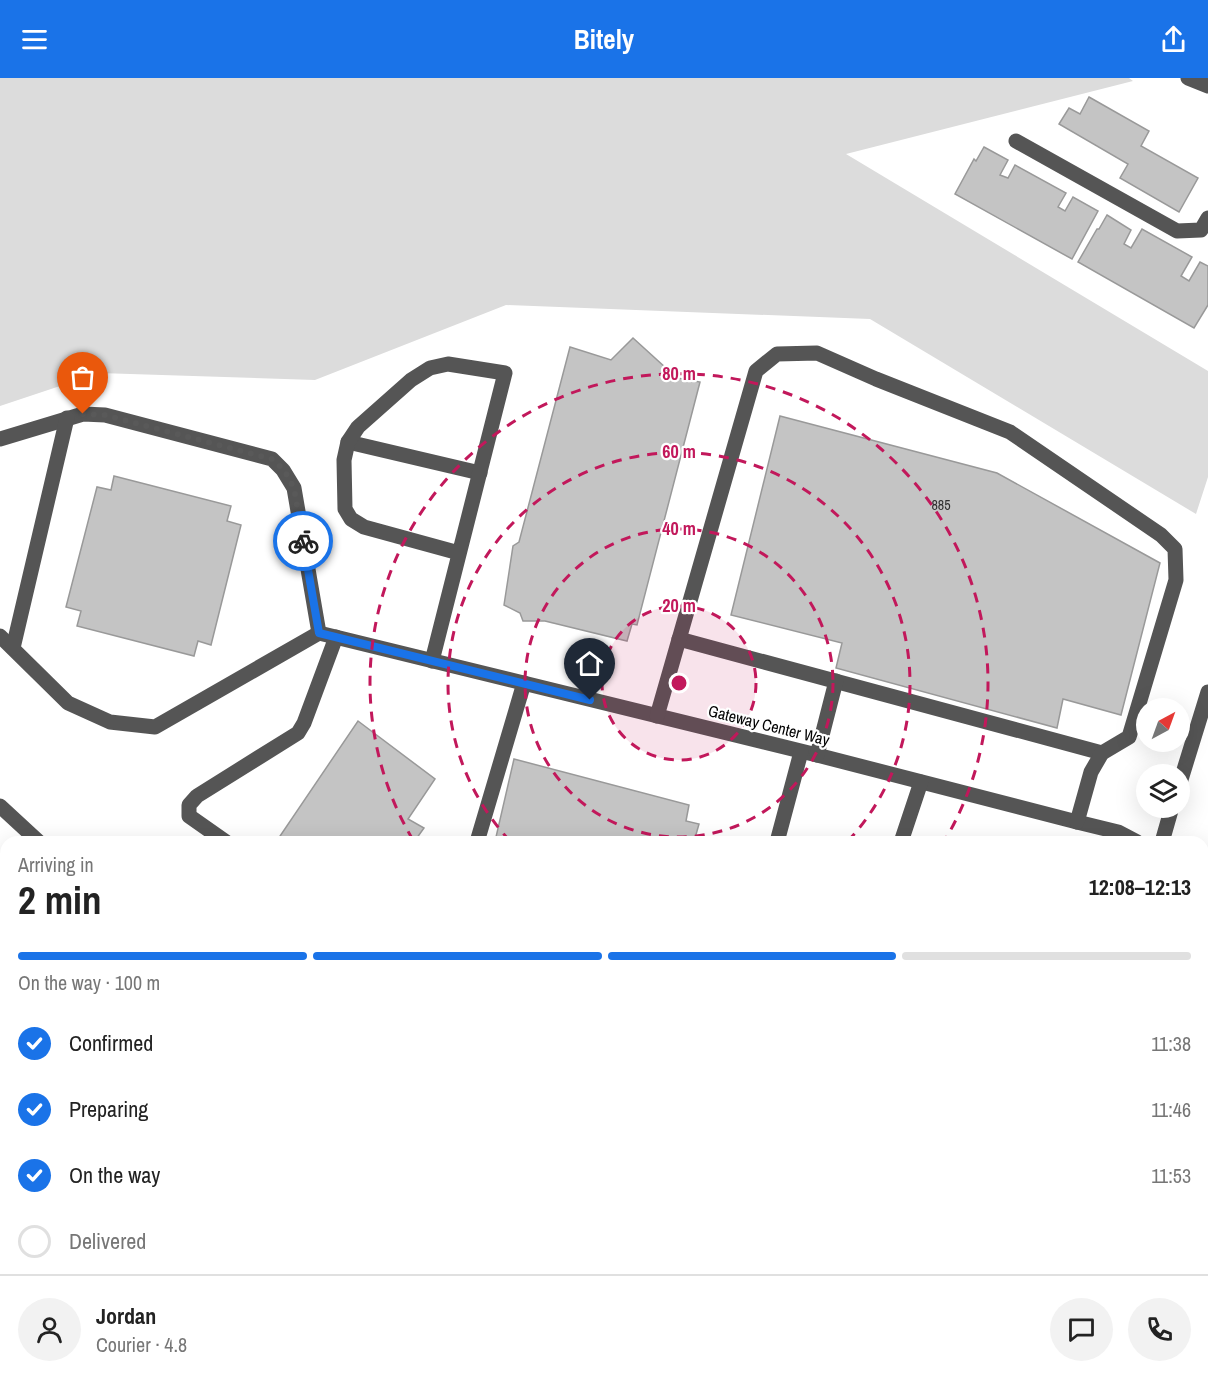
<!DOCTYPE html>
<meta charset="utf-8">
<style>
:root{--surface:#fff;--page:#f2f2f2;--text:#222;--muted:#767676;--line:#e0e0e0;--accent:#1a73e8}
body{margin:0;font-family:"Archivo Narrow",sans-serif;background:var(--page);color:var(--text);height:100vh;display:flex;flex-direction:column;font-size:22px;white-space:nowrap}
*{box-sizing:border-box;margin:0}
p{font-size:20px;color:var(--muted)}
.icon{flex:none;width:33px;height:33px;fill:none;stroke:currentColor;stroke-width:2;stroke-linecap:round;stroke-linejoin:round}
.map{position:relative;flex:1;overflow:hidden}
.sheet{position:absolute;left:0px;top:758px;width:1209px;height:560px;display:flex;flex-direction:column;background:var(--surface);border-radius:18px 18px 0 0;box-shadow:0 6px 24px #0002}
.sheet>*{flex:none}
.needle{width:39px;rotate:41deg}
.buttons{position:absolute;left:1136px;top:620px;display:grid;gap:12px}
.buttons a{display:grid;place-items:center;width:54px;height:54px;border-radius:50%;background:var(--surface);box-shadow:0 6px 24px #0002;font-size:30px}
.pin{position:absolute;display:grid;place-items:center;width:51px;height:51px;color:#fff;margin:-62px -26px;border-radius:50% 50% 50% 0;rotate:-45deg;box-shadow:0 0 6px #0007}
.pin .icon{rotate:45deg}
.courier{position:absolute;display:grid;place-items:center;width:60px;height:60px;margin:-30px;border:4px solid #1a73e8;border-radius:50%;background:#fff;color:#222;box-shadow:0 2px 8px #0007}
.overview em{font-style:normal;font-weight:800}
.overview div{display:flex;flex-direction:column-reverse}
.overview{display:flex;align-items:center;justify-content:space-between;height:102px;padding:0 18px}
h1{font-size:39px;font-weight:800;line-height:45px}
.bar{display:grid;grid-template-columns:repeat(4,1fr);gap:9px 6px;align-content:center;height:72px;padding:0 18px}
.bar i{height:8px;border-radius:4px;background:var(--line)}
.bar .on{background:var(--accent)}
.bar p{grid-column:span 4}
.line{display:flex;align-items:center;gap:15px;padding:0 18px;border-top:2px solid var(--line)}
.line div{flex:1}
.round{display:grid;place-items:center;flex:none;width:63px;height:63px;border-radius:32px;background:var(--page)}
ol{padding:0 18px;list-style:none}
li{display:flex;align-items:center;gap:18px;height:66px}
li p{margin-inline-start:auto}
li .icon{padding:6px;border-radius:50%;background:var(--accent);color:#fff;stroke-width:4}
li:last-child{color:var(--muted)}
li i{width:33px;height:33px;border:3px solid var(--line);border-radius:50%}
header{display:flex;justify-content:space-between;align-items:center;height:78px;padding:0 18px;background:var(--accent);color:#fff;font-size:27px;font-weight:800}
.map>svg:first-child{display:block}
.green{fill:#dcdcdc}
.building{fill:#c4c4c4;stroke:#999;stroke-width:1.5}
.lines{fill:none;stroke-linecap:round;stroke-linejoin:round}
.minor-tunnel{stroke:#d9d9d9;stroke-width:15;stroke-dasharray:15 8;stroke-linecap:butt}
.minor{stroke:#555;stroke-width:15}
.done{stroke:#595959;stroke-width:6;stroke-dasharray:0 10.8}
.route{stroke:#1a73e8;stroke-width:8}
.ring{fill:none;stroke:#c2185b;stroke-width:3;stroke-dasharray:10 8}
.labels{text-anchor:middle;dominant-baseline:central;stroke-width:4.5;stroke-linejoin:round;paint-order:stroke}
.number-label{font-size:14px;fill:#313131}
.street-label{font-size:16px;fill:#000;stroke:#fff}
.centre{fill:#c2185b;stroke:#fff;stroke-width:3}
.ring-label{font-size:18px;text-anchor:middle;font-weight:bold;fill:#c2185b;stroke:#fff;stroke-width:4.5;stroke-linejoin:round;paint-order:stroke}
</style>
<header><svg class="icon" aria-label="menu" viewBox="0 0 24 24"><path d="M4 6h16M4 12h16M4 18h16"/></svg>Bitely<svg class="icon" aria-label="share" viewBox="0 0 24 24"><path d="M12 15V3M7 8l5-5 5 5M5 13v7h14v-7"/></svg></header>
<div class="map">
<svg width="1208" height="1316" viewBox="0 0 1208 1316">
<rect width="100%" height="100%" fill="#fff"/>
<path class="green" d="M0,0H1129L1133,3L846,76L1208,293V399L1196,436L870,241L506,227L315,302L99,295L0,328Z"/>
<g class="building">
<path d="M1089,19L1149,53L1141,68L1198,100L1179,134L1120,100L1128,86L1059,46L1069,30L1080,36Z"/>
<path d="M984,69L1008,82L1000,97L1008,100L1015,87L1066,115L1058,129L1065,133L1073,119L1098,133L1072,181L955,116L974,81L976,83Z"/>
<path d="M1107,137L1131,152L1124,166L1131,170L1142,151L1192,179L1181,198L1189,203L1200,184L1208,188V227L1194,250L1078,184L1097,151H1099Z"/>
<path d="M633,260L677,300L700,304L637,547L632,546L627,563L545,543H523L520,535L504,527L513,468L519,464L570,269L611,282Z"/>
<path d="M780,338L997,395L1160,485L1121,637L1063,621L1057,650L836,590L842,565L731,537Z"/>
<path d="M114,398L231,428L227,443L241,447L211,567L198,563L194,578L77,548L81,533L66,529L97,409L111,412Z"/>
<path d="M358,643L435,701L408,741L424,750L414,764H276Z"/>
<path d="M514,681L689,727L686,743L699,746L695,760L703,764H499L496,759Z"/>
<path d="M0,777L6,782V985L0,992Z"/>
<path d="M1203,921L1208,923V1077L1203,1076Z"/>
<path d="M756,1311H799L798,1316H765L756,1313Z"/>
<path d="M850,1311H1100L1099,1314L1105,1316H863Z"/>
</g>
<g class="lines">
<path class="minor-tunnel" d="M260,1316L275,1311"/>
<g class="minor">
<path d="M1188,0L1208,8"/>
<path d="M1016,63L1177,153L1201,152L1208,140"/>
<path d="M0,361L83,336L105,337L272,381L283,392L294,410L319,555"/>
<path d="M348,364L480,395"/>
<path d="M319,555L817,677L1077,744L1118,754L1137,764"/>
<path d="M0,558L68,625L110,644L155,649L319,555"/>
<path d="M679,561L1102,675"/>
<path d="M13,570L67,340"/>
<path d="M432,583L505,295L448,286L430,290L411,302L358,349L348,364L344,382L345,431L351,441L364,449L459,475"/>
<path d="M657,638L756,293L777,276L817,275L876,301L1010,354L1161,457L1175,471L1176,502L1129,659L1102,675L1091,694L1077,744"/>
<path d="M817,677L836,603"/>
<path d="M1179,708L1208,614"/>
<path d="M0,728L39,764"/>
<path d="M226,764L189,738V727L197,718L298,655L304,645L336,559"/>
<path d="M477,764L524,605"/>
<path d="M777,764L801,674"/>
<path d="M901,764L921,704"/>
<path d="M1162,764L1172,729"/>
<path d="M1203,797L1208,801"/>
<path d="M1203,901L1208,906"/>
<path d="M0,1022L6,1015"/>
<path d="M0,1129L6,1134"/>
<path d="M0,1222L6,1227"/>
<path d="M1203,1283L1208,1273"/>
<path d="M100,1311L105,1316"/>
<path d="M200,1311L205,1316"/>
<path d="M612,1311L617,1316"/>
<path d="M412,1316L417,1311"/>
<path d="M471,1316L476,1311"/>
<path d="M1186,1316L1188,1311"/>
</g>
</g>
<g class="lines">
<path class="done" d="M83,336L105,337L272,381L284,392L294,410L303,463"/>
<path class="route" d="M303,463L319,555L590,622"/>
</g>
<circle cx="679" cy="605" r="77" fill="#c2185b" fill-opacity=".12"/>
<g class="ring">
<circle cx="679" cy="605" r="77"/>
<circle cx="679" cy="605" r="154"/>
<path d="M510 763A231 231 0 1 1 848 763"/>
<path d="M413 762A309 309 0 1 1 945 762"/>
</g>
<g class="labels">
<g class="number-label">
<text x="941" y="427">885</text>
</g>
<g class="street-label">
<text transform="translate(769 647) rotate(14)">Gateway Center Way</text>
</g>
</g>
<circle cx="679" cy="605" r="9" class="centre"/>
<g class="ring-label">
<text x="679" y="302">80 m</text>
<text x="679" y="380">60 m</text>
<text x="679" y="457">40 m</text>
<text x="679" y="534">20 m</text>
</g>
</svg>
<div class="buttons">
<a><svg class="needle" viewBox="-14 -14 28 28"><path d="M0-13l5 13h-10z" fill="#e53935"/><path d="M0 13l5-13h-10z" fill="#767676"/></svg></a>
<a><svg class="icon" aria-label="layers" viewBox="0 0 24 24"><path d="M12 4l9 5-9 5-9-5zM3 14l9 5 9-5"/></svg></a>
</div>
<div class="pin" style="left:83px;top:336px;background:#ea580c"><svg class="icon" aria-label="bag" viewBox="0 0 24 24"><path d="M5 8h14l-1 12H6zM9 8a3 3 0 0 1 6 0"/></svg></div>
<div class="pin" style="left:590px;top:622px;background:#1f2937"><svg class="icon" aria-label="home" viewBox="0 0 24 24"><path d="M3 11l9-7 9 7M6 9v11h12V9"/></svg></div>
<div class="courier" style="left:303px;top:463px"><svg class="icon" aria-label="bike" viewBox="0 0 24 24"><circle cx="6" cy="16" r="4"/><circle cx="18" cy="16" r="4"/><path d="M6 16l4-8h5l3 8M10 8l3 8H6M13 5h3"/></svg></div>
<section class="sheet">
<div class="overview"><div><h1>2 min</h1><p>Arriving in</p></div><em>12:08–12:13</em></div>
<div class="bar"><i class="on"></i><i class="on"></i><i class="on"></i><i></i><p>On the way · 100 m</p></div>
<ol>
<li><svg class="icon" aria-label="check" viewBox="0 0 24 24"><path d="M5 12l5 5 9-10"/></svg>Confirmed<p>11:38</p></li>
<li><svg class="icon" aria-label="check" viewBox="0 0 24 24"><path d="M5 12l5 5 9-10"/></svg>Preparing<p>11:46</p></li>
<li><svg class="icon" aria-label="check" viewBox="0 0 24 24"><path d="M5 12l5 5 9-10"/></svg>On the way<p>11:53</p></li>
<li><i></i>Delivered</li>
</ol>
<div class="line" style="height:108px"><a class="round"><svg class="icon" aria-label="person" viewBox="0 0 24 24"><circle cx="12" cy="8" r="4"/><path d="M4 21q1-7 8-7t8 7"/></svg></a><div><b>Jordan</b><p>Courier · 4.8</p></div><a class="round"><svg class="icon" aria-label="chat" viewBox="0 0 24 24"><path d="M4 5h16v11H9l-5 4z"/></svg></a><a class="round"><svg class="icon" aria-label="phone" viewBox="0 0 24 24"><path d="M5 4h4l2 5-3 2q2 4 5 5l2-3 5 2v4C11 20 4 13 5 4z"/></svg></a></div>
</section>
</div>
